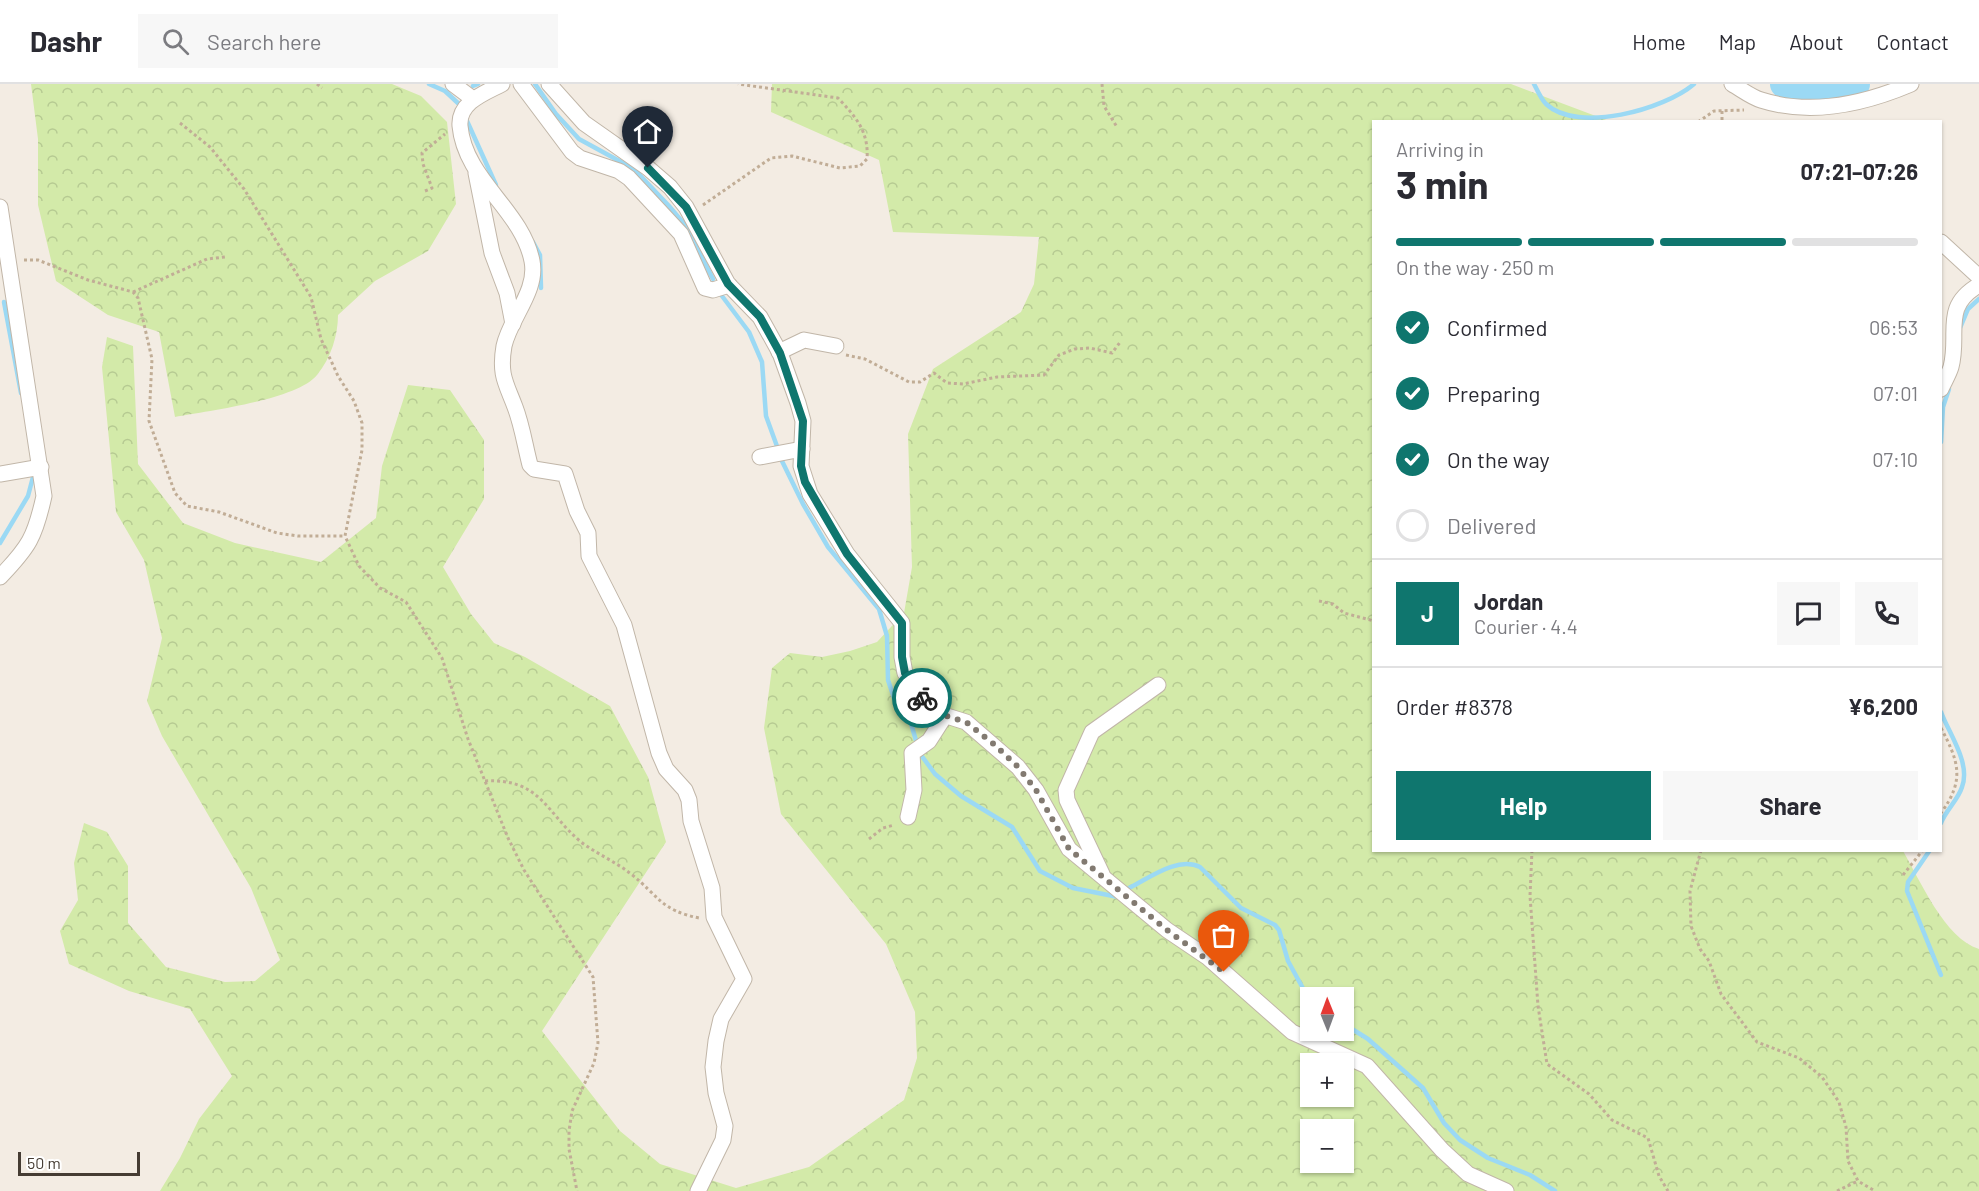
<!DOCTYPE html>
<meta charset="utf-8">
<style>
:root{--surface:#fff;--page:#f7f7f7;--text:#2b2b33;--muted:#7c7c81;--line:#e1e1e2;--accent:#0f766e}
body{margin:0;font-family:Barlow,sans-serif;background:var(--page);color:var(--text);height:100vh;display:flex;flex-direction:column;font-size:22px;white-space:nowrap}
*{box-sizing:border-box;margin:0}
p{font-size:20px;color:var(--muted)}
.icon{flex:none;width:33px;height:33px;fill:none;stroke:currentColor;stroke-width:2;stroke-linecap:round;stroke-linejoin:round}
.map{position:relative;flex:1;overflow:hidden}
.drawer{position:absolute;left:1372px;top:36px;width:570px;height:732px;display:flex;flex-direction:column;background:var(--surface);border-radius:0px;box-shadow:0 2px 4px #0004}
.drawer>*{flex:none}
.needle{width:39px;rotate:359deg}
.tools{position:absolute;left:1300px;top:903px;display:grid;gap:12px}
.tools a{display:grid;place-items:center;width:54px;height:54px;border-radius:0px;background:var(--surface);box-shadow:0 2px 4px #0004;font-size:30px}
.scale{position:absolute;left:18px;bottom:15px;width:122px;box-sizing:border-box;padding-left:6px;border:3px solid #453c33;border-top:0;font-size:16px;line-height:21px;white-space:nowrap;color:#453c33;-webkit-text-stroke:4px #fff;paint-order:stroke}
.pin{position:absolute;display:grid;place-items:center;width:51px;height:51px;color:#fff;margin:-62px -26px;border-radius:50% 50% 50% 0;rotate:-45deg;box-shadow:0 0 6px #0007}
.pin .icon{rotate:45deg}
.courier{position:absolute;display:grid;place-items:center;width:60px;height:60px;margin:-30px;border:4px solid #0f766e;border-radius:50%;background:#fff;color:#222;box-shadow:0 2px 8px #0007}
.overview em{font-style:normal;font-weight:700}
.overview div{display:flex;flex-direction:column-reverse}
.overview{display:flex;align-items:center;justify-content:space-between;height:102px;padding:0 24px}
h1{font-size:39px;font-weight:700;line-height:45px}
.bar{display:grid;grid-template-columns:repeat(4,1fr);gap:9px 6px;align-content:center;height:72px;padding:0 24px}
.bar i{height:8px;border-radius:4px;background:var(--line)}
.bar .selected{background:var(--accent)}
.bar p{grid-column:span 4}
.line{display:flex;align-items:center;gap:15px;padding:0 24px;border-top:2px solid var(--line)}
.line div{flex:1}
.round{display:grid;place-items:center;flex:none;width:63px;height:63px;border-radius:0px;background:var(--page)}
ol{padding:0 24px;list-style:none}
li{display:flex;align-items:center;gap:18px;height:66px}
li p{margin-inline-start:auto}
li .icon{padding:6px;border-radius:50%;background:var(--accent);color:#fff;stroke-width:4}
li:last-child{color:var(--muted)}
li i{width:33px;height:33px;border:3px solid var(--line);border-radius:50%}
.action{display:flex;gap:12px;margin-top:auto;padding:12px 24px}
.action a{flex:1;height:69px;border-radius:0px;background:var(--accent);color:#fff;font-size:24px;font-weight:700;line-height:69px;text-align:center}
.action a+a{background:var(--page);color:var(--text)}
header{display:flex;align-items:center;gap:36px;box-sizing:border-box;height:84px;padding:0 30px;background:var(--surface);border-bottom:2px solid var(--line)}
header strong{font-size:28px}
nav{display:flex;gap:33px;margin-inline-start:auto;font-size:21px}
.search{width:420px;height:54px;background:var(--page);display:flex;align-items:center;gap:15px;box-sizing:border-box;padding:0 21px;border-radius:0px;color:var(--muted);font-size:22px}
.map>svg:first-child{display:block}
.forest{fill:url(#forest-crowns);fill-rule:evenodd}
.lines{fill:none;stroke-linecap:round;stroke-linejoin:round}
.stream{stroke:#9bd9f4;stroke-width:4.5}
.river{stroke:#9bd9f4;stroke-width:28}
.minor-casing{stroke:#c1b6a8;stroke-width:17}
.path{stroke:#c1ad96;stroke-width:3;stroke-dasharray:3 3;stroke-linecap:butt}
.minor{stroke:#fff;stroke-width:15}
.done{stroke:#827a71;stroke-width:6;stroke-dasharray:0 10.8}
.route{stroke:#0f766e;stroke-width:8}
</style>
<header>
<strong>Dashr</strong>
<div class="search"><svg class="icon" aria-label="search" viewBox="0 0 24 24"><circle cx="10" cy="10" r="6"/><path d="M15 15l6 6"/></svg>Search here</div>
<nav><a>Home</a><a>Map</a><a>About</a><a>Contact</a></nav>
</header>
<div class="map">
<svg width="1979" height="1107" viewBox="0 0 1979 1107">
<defs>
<pattern id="forest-crowns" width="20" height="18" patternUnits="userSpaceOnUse" patternTransform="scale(1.5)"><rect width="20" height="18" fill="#d3eaa9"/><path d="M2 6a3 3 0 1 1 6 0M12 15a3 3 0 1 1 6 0" fill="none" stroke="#b6ca92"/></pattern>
</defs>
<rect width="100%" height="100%" fill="#f3ece3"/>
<g class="forest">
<path d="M31,0H392L421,12L447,38L456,120L428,167L375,197L338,231C338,251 331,274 317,291C297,316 207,327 175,333L159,248L108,231L56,197L38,121V55Z"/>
<path d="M772,0H1511L1609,37L1374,38V766L1903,767C1920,796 1945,855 1979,865V1107H160L180,1074L199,1035L232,992L190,925L129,907L69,880L60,847L78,816L74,779L84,739L107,748L128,782V839L166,883L225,898L255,897L280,876L251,804L162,652L147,617L162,554L144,476L116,428L102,283L107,253L133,262L138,380L183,439L235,459L321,478L376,434L382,382L408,301L450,306L484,356V415L443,483L471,530L494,559L525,573L610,622L648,693L666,758L542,947L620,1047L660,1080L736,1104L809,1083L904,1016L917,974L915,928L886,860L781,730L764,644L772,584L790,569L822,573L850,567L877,558L904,529L912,483L908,350L933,285L1021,228L1034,200L1039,153L893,148L879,76L771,28ZM1311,914H1344V946H1311ZM1311,980H1344V1012H1311ZM1311,1046H1344V1078H1311Z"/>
</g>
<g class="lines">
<g class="stream">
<path d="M429,0L445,7L460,21"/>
<path d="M535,0L556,30L579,55L634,85L669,122L685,141L713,195"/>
<path d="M1534,0C1537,6 1541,15 1546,20C1578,50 1665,25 1694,0"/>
<path d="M473,2L478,0"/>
<path d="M467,37L496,101"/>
<path d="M533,158L540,171L541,204"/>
<path d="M722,212L749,248L762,278L766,332L778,365"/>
<path d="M4,218L21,309"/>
<path d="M1960,244L1968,225L1979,215"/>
<path d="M1941,358L1943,323L1949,305"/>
<path d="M781,375L803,420L828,463L879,525L887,552L888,596L894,614L910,636L917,660"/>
<path d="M0,459L28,412L33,393"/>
<path d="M1941,628C1949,650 1971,679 1962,703C1958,716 1946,726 1941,739"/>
<path d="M921,671L935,690L961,712L1012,743L1040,787L1073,804L1118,813"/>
<path d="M1930,766L1908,798L1907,807L1941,891"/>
<path d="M1129,804C1148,795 1177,772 1200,783L1241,824L1275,841L1279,846L1288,877L1311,919"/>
<path d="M1344,940L1368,955L1423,1004L1444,1039L1460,1056L1488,1074L1530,1091L1555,1107"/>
</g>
<path class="river" d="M1784,0L1789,3L1856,0"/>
<g class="minor-casing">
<g id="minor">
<path d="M453,0L473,15"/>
<path d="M502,0C485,9 458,18 460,42C465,96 522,126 532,177C538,207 510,234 504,262C499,291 506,299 515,323C522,341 525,362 530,381L534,385L565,390L577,427L588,449L589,472L624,541L659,669L666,685L685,706L689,716L691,737L712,804L714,833L744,895L721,935L716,957L713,983L716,1009L725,1042L723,1056L698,1107"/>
<path d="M521,0L572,68L580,74L619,87L629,94L681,150L705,204L713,206L729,201"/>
<path d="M549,0L584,39L648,84L670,103L686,123L728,200L760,233L780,269L798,319L803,337L801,382L810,410L847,470L902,539V573L905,589L934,628L966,638L1018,683L1036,706L1069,765L1167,846L1207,873L1292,948L1367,982L1442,1066L1468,1090L1506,1107"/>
<path d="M1732,0C1741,5 1751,13 1761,16C1811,32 1864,20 1911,0"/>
<path d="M476,89L492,169L507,209L513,240"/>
<path d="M0,123L44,412C35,453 29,463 0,493"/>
<path d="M1941,158L1979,193"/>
<path d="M779,268L804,256L836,262"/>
<path d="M1941,305C1944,298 1949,290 1951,283C1960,249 1941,223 1979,201"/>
<path d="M760,373L802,365"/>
<path d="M0,390L41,383"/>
<path d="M908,733L914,706L912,669L929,657L945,632"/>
<path d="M1102,790L1067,716L1066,706L1092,648L1158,601"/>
</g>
</g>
<g class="path">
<path d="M317,0L322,4"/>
<path d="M1102,0L1104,22L1117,43"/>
<path d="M1722,27V38"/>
<path d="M1698,38L1714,27L1744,26"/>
<path d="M180,39L210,63L244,105L311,213L321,255L338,292L354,317L362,339V366L345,452L359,482L380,504L406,518L442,574L468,655L508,754L524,786L593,893L598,959L594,979L572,1027L569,1047V1065L577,1107"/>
<path d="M425,107L432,104L423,80L422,69L445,50"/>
<path d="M703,121L771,74L792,72L840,84L860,82L867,75C869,48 856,33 838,14L738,0"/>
<path d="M24,176H38L88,196L133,208L138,214L152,275L149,337L175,409L187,422L219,428L277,449L298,452H345"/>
<path d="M133,208L207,175L225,173"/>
<path d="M846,271L865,275L909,298H920L934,289L947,299L963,300L997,293L1044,291L1059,271L1075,265L1090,264L1112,269L1121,257"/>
<path d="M1319,517L1333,520L1344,529L1374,537"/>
<path d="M1941,644C1959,678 1965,696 1941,729"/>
<path d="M485,697C541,694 546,729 581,758C597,770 616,778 631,790C659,812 660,826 699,834"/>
<path d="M869,755L883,744L894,741"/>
<path d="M1532,766L1530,812L1538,922L1547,980L1589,1010L1612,1036L1648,1054L1659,1092L1668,1107"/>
<path d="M1701,766L1690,807L1691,842L1700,865L1709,877L1721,910L1757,958L1799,974L1822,993L1839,1018L1846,1043L1848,1077L1858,1097L1875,1107"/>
<path d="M1903,791L1923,766"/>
<path d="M1837,1107L1858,1097"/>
</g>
<use href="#minor" class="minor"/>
</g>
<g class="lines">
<path class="done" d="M922,614L934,628L966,638L995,661L1018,683L1036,706L1069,765L1167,846L1224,888"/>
<path class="route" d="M648,84L686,123L728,200L760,233L780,269L803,337L801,382L805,398L847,470L902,539V573L905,589L922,614"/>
</g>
</svg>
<div class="tools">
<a><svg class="needle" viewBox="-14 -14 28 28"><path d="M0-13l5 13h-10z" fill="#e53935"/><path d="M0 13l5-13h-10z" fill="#7c7c81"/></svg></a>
<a>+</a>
<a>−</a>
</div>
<div class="scale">50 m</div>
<div class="pin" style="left:1224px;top:888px;background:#ea580c"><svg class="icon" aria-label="bag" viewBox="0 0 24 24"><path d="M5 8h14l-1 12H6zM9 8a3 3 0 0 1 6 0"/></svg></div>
<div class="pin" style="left:648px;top:84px;background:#1f2937"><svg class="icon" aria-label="home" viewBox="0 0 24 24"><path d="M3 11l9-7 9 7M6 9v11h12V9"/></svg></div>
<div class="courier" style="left:922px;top:614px"><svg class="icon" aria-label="bike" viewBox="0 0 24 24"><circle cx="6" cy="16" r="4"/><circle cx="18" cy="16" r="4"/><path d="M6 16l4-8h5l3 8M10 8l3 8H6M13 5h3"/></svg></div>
<section class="drawer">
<div class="overview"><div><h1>3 min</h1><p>Arriving in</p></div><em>07:21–07:26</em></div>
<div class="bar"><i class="selected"></i><i class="selected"></i><i class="selected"></i><i></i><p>On the way · 250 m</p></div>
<ol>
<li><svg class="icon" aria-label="check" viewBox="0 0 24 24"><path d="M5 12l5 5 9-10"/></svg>Confirmed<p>06:53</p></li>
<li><svg class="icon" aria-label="check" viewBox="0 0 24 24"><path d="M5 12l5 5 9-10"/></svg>Preparing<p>07:01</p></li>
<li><svg class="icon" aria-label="check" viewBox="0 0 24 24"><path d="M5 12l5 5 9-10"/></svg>On the way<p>07:10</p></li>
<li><i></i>Delivered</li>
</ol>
<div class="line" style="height:108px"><b class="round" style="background:var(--accent);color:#fff">J</b><div><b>Jordan</b><p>Courier · 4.4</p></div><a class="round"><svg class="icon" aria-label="chat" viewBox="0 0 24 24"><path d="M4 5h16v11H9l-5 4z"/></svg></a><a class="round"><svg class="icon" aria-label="phone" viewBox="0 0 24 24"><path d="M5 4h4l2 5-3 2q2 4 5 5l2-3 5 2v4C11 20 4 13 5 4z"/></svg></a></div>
<div class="line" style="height:78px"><div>Order #8378</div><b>¥6,200</b></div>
<div class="action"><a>Help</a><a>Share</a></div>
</section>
</div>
